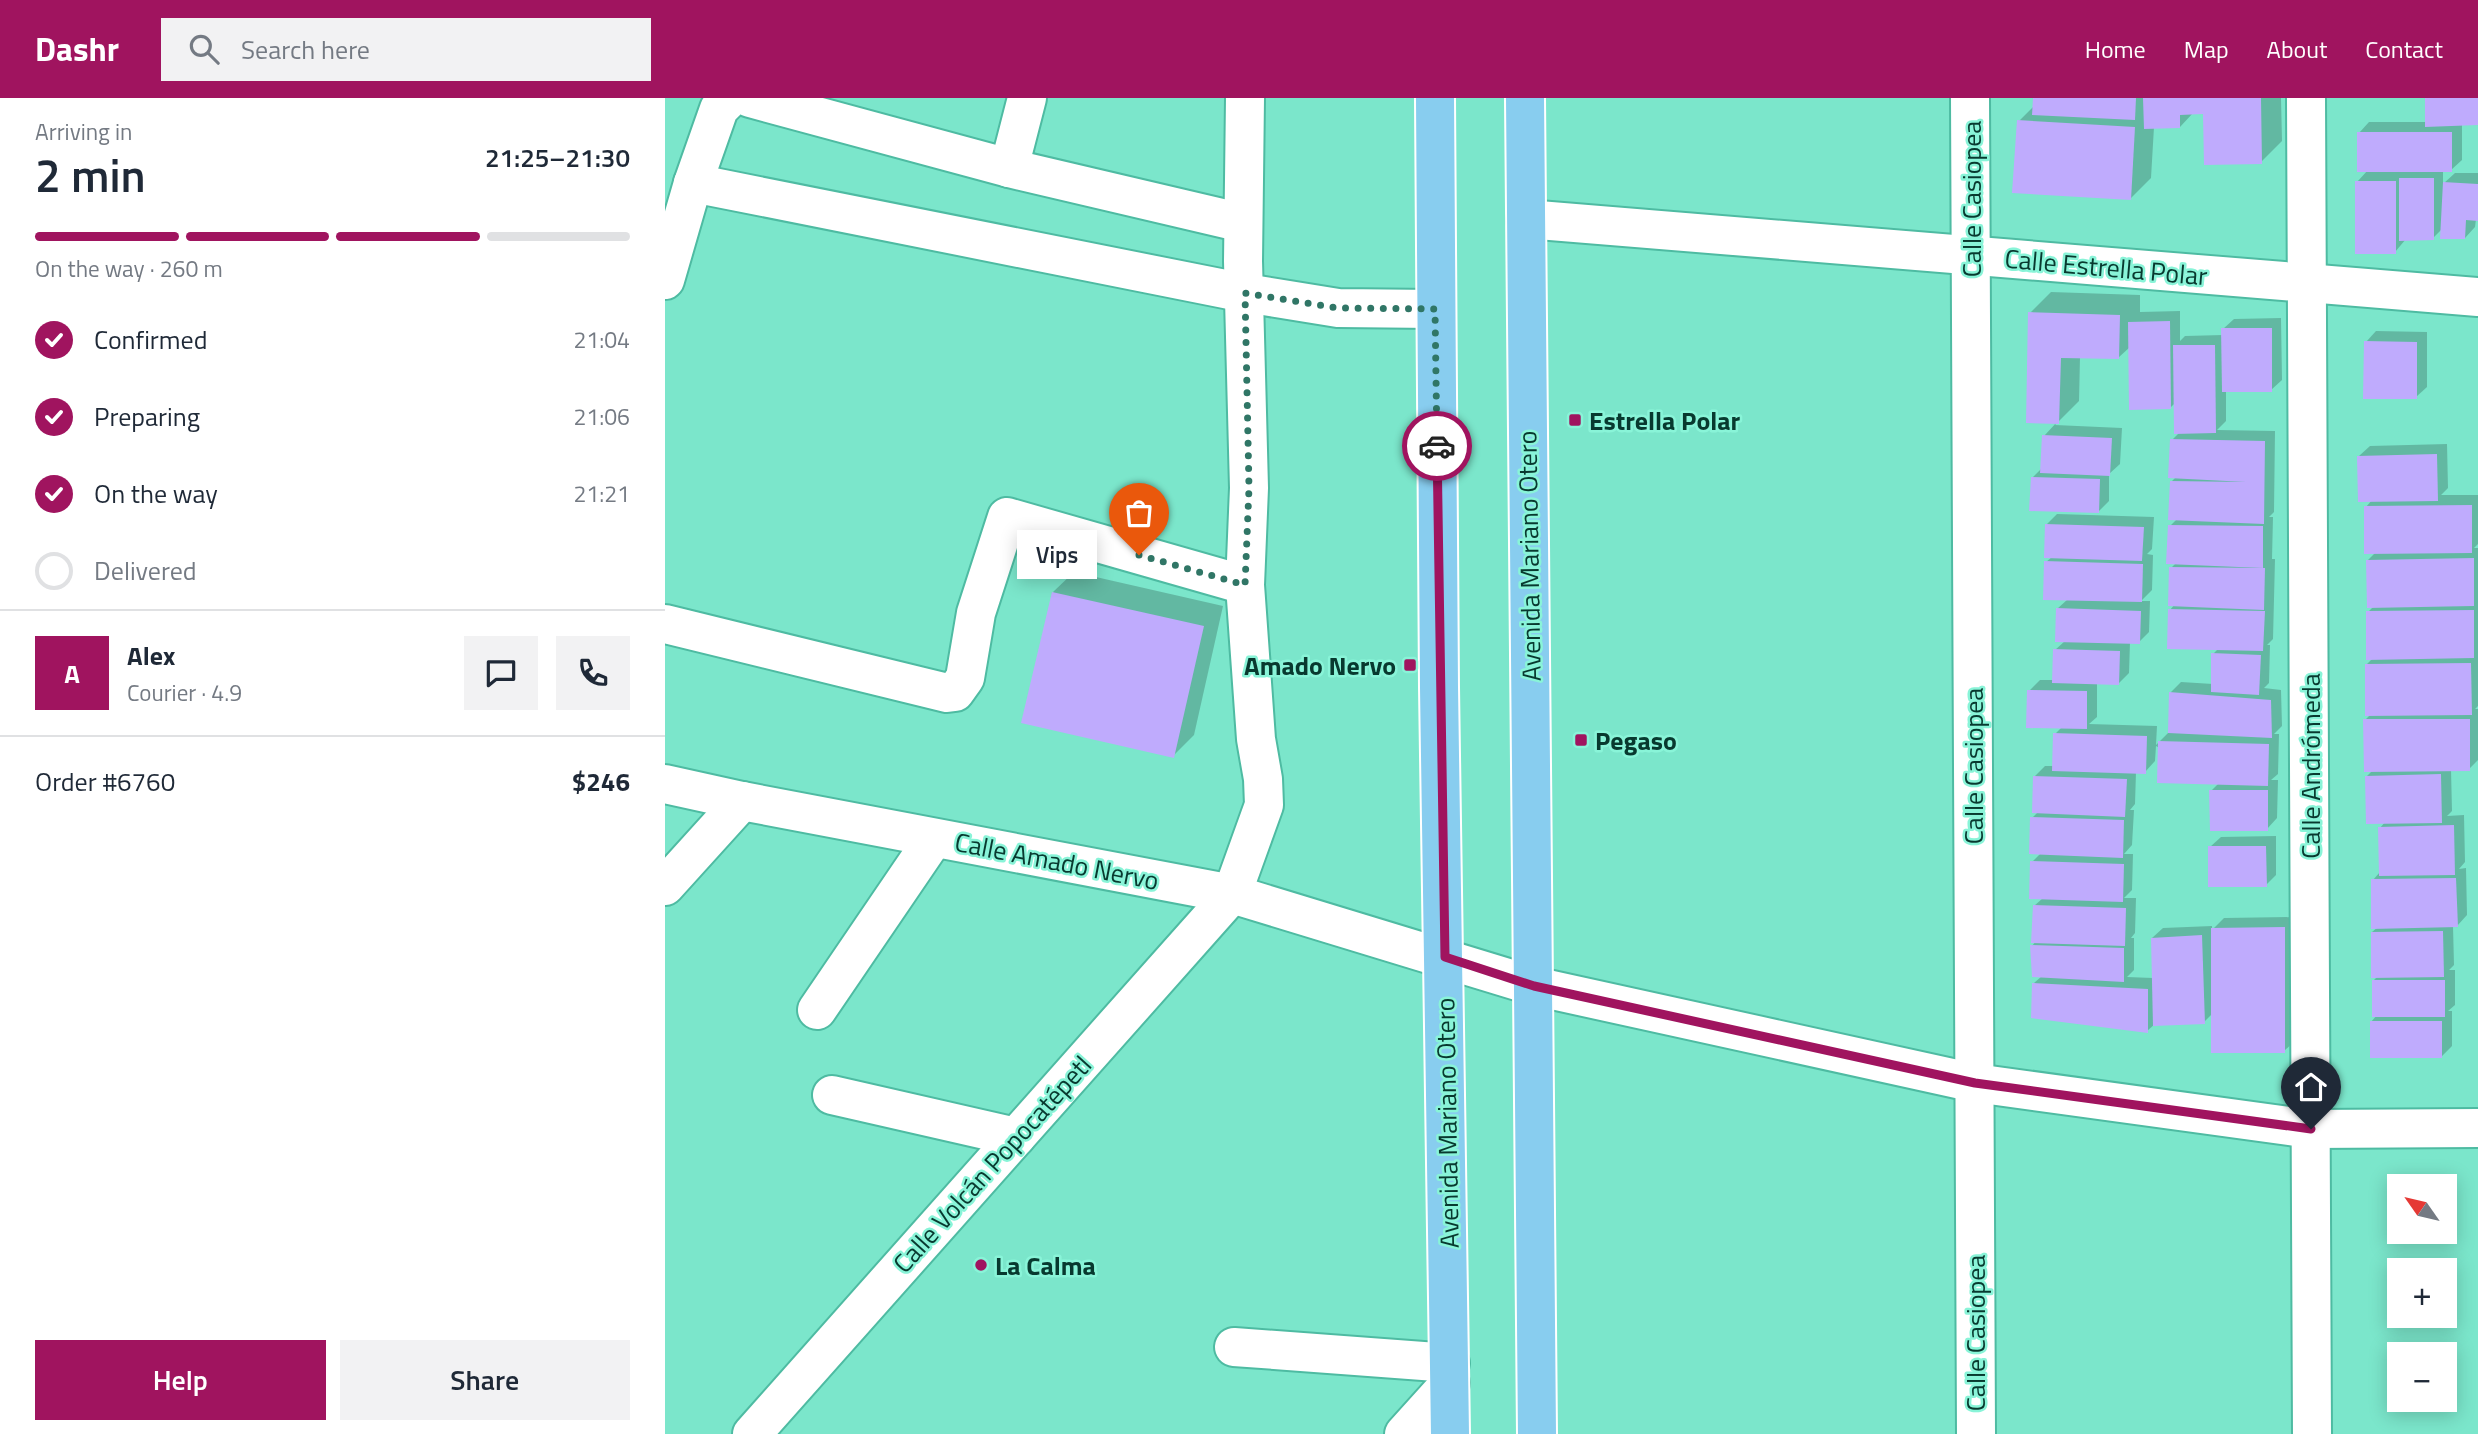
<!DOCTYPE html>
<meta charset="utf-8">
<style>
:root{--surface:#fff;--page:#f2f2f3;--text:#1f2937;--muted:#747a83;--line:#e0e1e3;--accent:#a0145f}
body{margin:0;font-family:"Titillium Web",sans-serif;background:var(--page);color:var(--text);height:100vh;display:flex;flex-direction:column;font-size:26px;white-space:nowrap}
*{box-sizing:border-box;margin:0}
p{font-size:23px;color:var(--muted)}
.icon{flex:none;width:38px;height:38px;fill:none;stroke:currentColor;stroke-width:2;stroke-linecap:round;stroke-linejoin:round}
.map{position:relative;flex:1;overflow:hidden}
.drawer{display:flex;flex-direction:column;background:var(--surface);width:665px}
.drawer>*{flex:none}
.needle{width:46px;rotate:304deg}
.tools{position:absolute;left:1722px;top:1076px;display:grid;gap:14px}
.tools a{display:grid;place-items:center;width:70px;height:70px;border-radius:0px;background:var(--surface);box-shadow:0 4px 18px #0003;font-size:35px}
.pin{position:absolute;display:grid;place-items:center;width:60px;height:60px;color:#fff;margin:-72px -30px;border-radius:50% 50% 50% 0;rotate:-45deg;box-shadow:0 0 7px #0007}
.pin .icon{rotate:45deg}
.courier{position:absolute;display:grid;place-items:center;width:70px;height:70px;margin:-35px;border:5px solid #a0145f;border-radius:50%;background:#fff;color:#222;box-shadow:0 2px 9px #0007}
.bubble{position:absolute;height:49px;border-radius:0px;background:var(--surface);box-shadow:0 4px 18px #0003;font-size:23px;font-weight:600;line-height:49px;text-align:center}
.overview em{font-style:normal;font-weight:600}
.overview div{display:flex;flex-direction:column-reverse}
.overview{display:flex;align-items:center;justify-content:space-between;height:119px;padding:0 35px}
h1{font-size:46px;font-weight:600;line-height:52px}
.bar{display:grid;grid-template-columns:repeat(4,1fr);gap:10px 7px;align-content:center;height:84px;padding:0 35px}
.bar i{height:9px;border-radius:5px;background:var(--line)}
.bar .active{background:var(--accent)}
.bar p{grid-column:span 4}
.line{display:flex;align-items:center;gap:18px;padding:0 35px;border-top:2px solid var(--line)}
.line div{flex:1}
.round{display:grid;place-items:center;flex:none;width:74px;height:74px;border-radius:0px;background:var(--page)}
ol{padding:0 35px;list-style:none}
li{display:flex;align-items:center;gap:21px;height:77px}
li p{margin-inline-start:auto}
li .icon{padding:7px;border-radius:50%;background:var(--accent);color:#fff;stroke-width:4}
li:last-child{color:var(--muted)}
li i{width:38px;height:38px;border:4px solid var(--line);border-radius:50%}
.primary-button{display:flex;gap:14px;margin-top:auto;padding:14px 35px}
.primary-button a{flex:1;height:80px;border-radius:0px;background:var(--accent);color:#fff;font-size:28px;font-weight:600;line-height:80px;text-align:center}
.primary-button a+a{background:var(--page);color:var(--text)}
header{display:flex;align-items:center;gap:42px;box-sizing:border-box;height:98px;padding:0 35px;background:var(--accent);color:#fff}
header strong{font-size:33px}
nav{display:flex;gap:38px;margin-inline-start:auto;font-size:24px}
.search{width:490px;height:63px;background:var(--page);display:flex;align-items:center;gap:18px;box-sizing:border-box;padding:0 24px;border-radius:0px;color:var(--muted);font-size:26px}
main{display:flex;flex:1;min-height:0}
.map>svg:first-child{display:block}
.shadow{fill:#0003}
.building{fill:#bfabfd}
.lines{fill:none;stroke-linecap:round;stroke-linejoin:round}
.minor-casing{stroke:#4ebba2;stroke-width:42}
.major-casing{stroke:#fff;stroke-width:42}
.minor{stroke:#fff;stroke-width:38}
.major{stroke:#88cdef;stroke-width:38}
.done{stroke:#307666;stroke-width:7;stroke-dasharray:0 12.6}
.route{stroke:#a0145f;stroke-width:9}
.poi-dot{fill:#a0145f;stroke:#89f4d8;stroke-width:2.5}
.labels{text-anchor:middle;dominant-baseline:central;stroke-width:5;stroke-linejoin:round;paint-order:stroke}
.street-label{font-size:26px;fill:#08392f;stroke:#89f4d8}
.poi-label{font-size:26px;font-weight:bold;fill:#08392f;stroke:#89f4d8;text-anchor:start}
</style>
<header>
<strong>Dashr</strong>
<div class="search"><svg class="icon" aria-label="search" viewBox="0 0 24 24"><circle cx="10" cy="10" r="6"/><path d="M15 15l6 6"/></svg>Search here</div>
<nav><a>Home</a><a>Map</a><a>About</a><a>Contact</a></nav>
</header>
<main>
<section class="drawer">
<div class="overview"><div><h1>2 min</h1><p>Arriving in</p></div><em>21:25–21:30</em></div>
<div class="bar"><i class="active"></i><i class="active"></i><i class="active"></i><i></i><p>On the way · 260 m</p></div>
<ol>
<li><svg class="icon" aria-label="check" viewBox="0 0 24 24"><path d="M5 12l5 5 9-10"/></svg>Confirmed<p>21:04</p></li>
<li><svg class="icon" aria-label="check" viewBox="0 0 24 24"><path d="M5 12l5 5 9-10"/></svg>Preparing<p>21:06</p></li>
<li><svg class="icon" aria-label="check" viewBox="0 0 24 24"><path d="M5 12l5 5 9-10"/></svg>On the way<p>21:21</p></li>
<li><i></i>Delivered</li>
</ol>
<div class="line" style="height:126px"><b class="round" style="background:var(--accent);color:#fff">A</b><div><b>Alex</b><p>Courier · 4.9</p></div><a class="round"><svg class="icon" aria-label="chat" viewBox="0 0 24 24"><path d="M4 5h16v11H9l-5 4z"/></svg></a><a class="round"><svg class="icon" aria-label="phone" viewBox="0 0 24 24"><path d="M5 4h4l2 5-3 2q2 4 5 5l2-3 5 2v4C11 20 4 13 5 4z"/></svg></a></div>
<div class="line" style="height:91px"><div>Order #6760</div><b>$246</b></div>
<div class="primary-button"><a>Help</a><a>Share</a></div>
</section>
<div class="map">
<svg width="1813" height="1336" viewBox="0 0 1813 1336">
<rect width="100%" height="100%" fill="#7be6cb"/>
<g class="shadow">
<path d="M1369,0H1616L1617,43L1596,64L1540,15H1528L1515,29H1489L1486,80L1465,101L1354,23L1369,8Z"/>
<path d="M1762,0H1813V25L1797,26V62L1786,72H1778V86L1790,75H1813V121H1811L1810,129L1800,140L1777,131L1768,140L1741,141L1730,154L1692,84L1703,72L1694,35L1704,24H1762Z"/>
<path d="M1386,194L1475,197V214L1515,213V243L1520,238L1558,237V231L1569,221L1616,220L1617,282L1606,292L1561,293V323L1552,332L1610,333L1609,414L1604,419H1608L1607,461H1610L1608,541L1602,547H1605L1604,585L1599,590L1616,592L1617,628L1609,636H1614L1613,676L1606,682H1613L1612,720L1602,731L1546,693L1554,685L1491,648L1490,663L1480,674H1471L1470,706L1465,712H1469L1467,747L1459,756H1468L1467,792L1459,800H1471L1470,835L1466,840H1469V872L1462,879L1488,880L1487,840L1498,830L1547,828V832L1559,820L1630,819V943L1619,953L1548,915L1539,924L1490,926L1482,933L1369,885L1377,878L1367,848L1371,843L1369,808L1378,800L1367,764L1376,755L1367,720L1373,714L1370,678L1380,668H1389L1390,636L1397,629L1364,593L1375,582H1389L1390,552L1400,543L1392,511L1403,501L1381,464L1387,459L1381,427L1392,416L1489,419L1487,451L1482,456L1488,457L1487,492L1476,503H1485L1484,534L1474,544H1465L1464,575L1453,586L1432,585V619L1424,626L1492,628L1491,647L1505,633L1506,594L1516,584L1548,586V556L1554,550L1505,512L1510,506L1506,470L1512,464L1505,428L1512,421L1506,384L1511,379L1507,342L1515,334L1510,305L1505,310L1465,249L1453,260L1415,259L1414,303L1390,327L1457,330L1455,366L1444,376V403L1433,414L1367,380L1377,370L1379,338L1392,324L1365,215Z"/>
<path d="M1711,233L1762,234V289L1751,299L1701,244Z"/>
<path d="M1782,346L1783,390L1776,397H1813V446L1809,450H1813V608L1810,611H1813V662L1804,671H1786L1787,713L1782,718L1799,717L1800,764L1794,771L1801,770L1802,817L1792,828H1788L1789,867L1784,872H1790V907L1783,913H1787V948L1777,958L1706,924L1712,917L1709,882L1713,878L1707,834L1713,829L1708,782L1715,774V730L1720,724L1702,678L1708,672L1700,622L1706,616L1702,566L1708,560L1703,514L1709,508L1703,462L1711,454L1701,409L1707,402L1694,358L1705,348Z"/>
<path d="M409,474L558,508L529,637L508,658L388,494Z"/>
<path d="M1611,738V777L1601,787L1545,749L1556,739Z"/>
</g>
<g class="building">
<path d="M1368,0H1471L1470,22L1367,17Z"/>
<path d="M1478,0H1596L1597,66L1539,67L1538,16L1515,17V30L1479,31Z"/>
<path d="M1760,0H1813V27L1760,29Z"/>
<path d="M1352,22L1470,29L1466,102L1347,95Z"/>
<rect x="1692" y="34" width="95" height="40"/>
<path d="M1734,80H1769V142L1734,143Z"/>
<rect x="1690" y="83" width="41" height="73"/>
<path d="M1778,84L1813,86V123L1801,122L1800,141H1775Z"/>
<path d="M1363,214L1455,217L1454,261L1396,260L1394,326L1361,325Z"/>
<path d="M1505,223L1506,311L1464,312L1463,224Z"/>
<path d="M1556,230H1607V294H1557Z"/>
<path d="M1699,243L1752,244V301H1698Z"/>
<path d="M1508,247H1550L1551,335L1509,336Z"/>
<path d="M1377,337L1447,340L1445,378L1375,375Z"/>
<path d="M1505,341L1600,343L1599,426L1503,422L1505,383L1581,384L1503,380Z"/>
<path d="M1772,356L1773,403L1693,404L1692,358Z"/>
<path d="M1366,379L1435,381L1434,415L1364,413Z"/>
<path d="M1807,407V455L1699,456V408Z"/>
<path d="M1380,426L1479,429L1477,463L1379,460Z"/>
<path d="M1503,427L1598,428V470L1501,466Z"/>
<path d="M1809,460V508L1702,510L1701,462Z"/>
<path d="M1379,463L1478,466L1477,504L1378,502Z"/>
<path d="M1504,469L1600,470L1599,512L1503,508Z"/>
<path d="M387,494L539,528L509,660L356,625Z"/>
<path d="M1391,510L1476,513L1475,546L1390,544Z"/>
<path d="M1503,511L1600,513L1598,553L1502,551Z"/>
<path d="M1809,512V560L1701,562V513Z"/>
<path d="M1388,551L1455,553L1454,587L1387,585Z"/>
<path d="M1546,555L1596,557L1594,597L1546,594Z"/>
<path d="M1806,565L1807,617L1700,618V566Z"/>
<path d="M1362,592L1422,593V631L1361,630Z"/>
<path d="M1504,594L1606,602L1607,640L1503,635Z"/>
<path d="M1698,621H1805V673L1699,674Z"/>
<path d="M1388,635L1482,638L1481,676L1387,673Z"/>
<path d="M1493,643L1604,646L1603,688L1492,685Z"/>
<path d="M1776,676L1777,725L1701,726L1700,678Z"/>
<path d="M1368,678L1462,681L1460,719L1367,715Z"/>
<path d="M1544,692H1603V733H1545Z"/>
<path d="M1365,719L1459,722L1458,760L1364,756Z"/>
<path d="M1789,727L1790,777L1714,778L1713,729Z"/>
<path d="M1543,748H1601L1602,789H1543Z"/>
<path d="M1365,763L1459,766L1458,804L1364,801Z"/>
<path d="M1791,780L1793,829L1706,831V781Z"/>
<path d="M1368,807L1461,810L1460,848L1366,845Z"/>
<path d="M1620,829V955H1546V830Z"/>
<path d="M1778,833L1779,879L1706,880V834Z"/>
<path d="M1537,837L1540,926L1488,928L1486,840Z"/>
<path d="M1365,847L1459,850V884L1367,879Z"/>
<rect x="1707" y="882" width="73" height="37"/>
<path d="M1367,885L1483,891V935L1366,920Z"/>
<rect x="1705" y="923" width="72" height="37"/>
</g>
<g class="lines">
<g class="minor-casing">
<g id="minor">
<path d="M85,0L344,70L578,125"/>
<path d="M1305,0L1311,1336"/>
<path d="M1641,0L1647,1336"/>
<path d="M344,70L362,0"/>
<path d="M28,85L580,195L673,210L770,211"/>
<path d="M861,121L1813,199"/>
<path d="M0,182L28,85L54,11L65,0"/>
<path d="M0,526L282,595L290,594L300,580L311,515L342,419L580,487"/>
<path d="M0,686L77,703L567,796L869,888L1310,985L1646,1031L1813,1030"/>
<path d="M0,788L77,703"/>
<path d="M152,912L269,740"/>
<path d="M167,997L351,1039"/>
<path d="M569,1249L785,1265"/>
<path d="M87,1336L567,796L599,707L598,681L591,641L580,487L584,390L578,163L580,0"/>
<path d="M739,1336L785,1285"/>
</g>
</g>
<g class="major-casing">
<g id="major">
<path d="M770,0L774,589L785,1336"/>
<path d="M860,0L872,1336"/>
</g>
</g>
<use href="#minor" class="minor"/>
<use href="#major" class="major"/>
</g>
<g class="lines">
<path class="done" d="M474,457L580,487L584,390L580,195L673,210L770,211L772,348"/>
<path class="route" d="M772,348L780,859L869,888L1310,985L1646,1031"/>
</g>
<g class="poi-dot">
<rect x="903" y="315" width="14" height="14" rx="3.5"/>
<rect x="738" y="560" width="14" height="14" rx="3.5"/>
<rect x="909" y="635" width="14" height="14" rx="3.5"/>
<circle cx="316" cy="1167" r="7"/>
</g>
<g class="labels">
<g class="street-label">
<text transform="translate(1306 101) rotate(-90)">Calle Casiopea</text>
<text transform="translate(1441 169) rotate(5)">Calle Estrella Polar</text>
<text transform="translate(864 458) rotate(-91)">Avenida Mariano Otero</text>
<text transform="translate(1308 668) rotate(-90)">Calle Casiopea</text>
<text transform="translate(1645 668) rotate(-90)">Calle Andrómeda</text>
<text transform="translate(392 763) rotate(11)">Calle Amado Nervo</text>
<text transform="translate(782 1025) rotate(-91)">Avenida Mariano Otero</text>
<text transform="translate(327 1066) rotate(-48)">Calle Volcán Popocatépetl</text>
<text transform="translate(1310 1235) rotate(-90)">Calle Casiopea</text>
</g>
<g class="poi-label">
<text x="924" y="322">Estrella Polar</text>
<text x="731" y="567" text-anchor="end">Amado Nervo</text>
<text x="930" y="642">Pegaso</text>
<text x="330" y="1167">La Calma</text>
</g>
</g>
</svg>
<div class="tools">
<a><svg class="needle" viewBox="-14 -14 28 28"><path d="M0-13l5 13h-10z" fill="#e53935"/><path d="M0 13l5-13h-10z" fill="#747a83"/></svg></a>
<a>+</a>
<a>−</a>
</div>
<div class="pin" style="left:474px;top:457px;background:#ea580c"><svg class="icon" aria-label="bag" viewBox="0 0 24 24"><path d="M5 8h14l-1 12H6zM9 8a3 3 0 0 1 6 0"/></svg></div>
<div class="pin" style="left:1646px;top:1031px;background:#1f2937"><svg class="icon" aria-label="home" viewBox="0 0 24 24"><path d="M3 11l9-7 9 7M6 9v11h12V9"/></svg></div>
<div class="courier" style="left:772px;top:348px"><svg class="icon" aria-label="car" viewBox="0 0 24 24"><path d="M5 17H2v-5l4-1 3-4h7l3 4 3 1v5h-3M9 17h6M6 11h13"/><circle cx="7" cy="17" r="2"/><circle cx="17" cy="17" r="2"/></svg></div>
<div class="bubble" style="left:352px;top:432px;width:80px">Vips</div>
</div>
</main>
